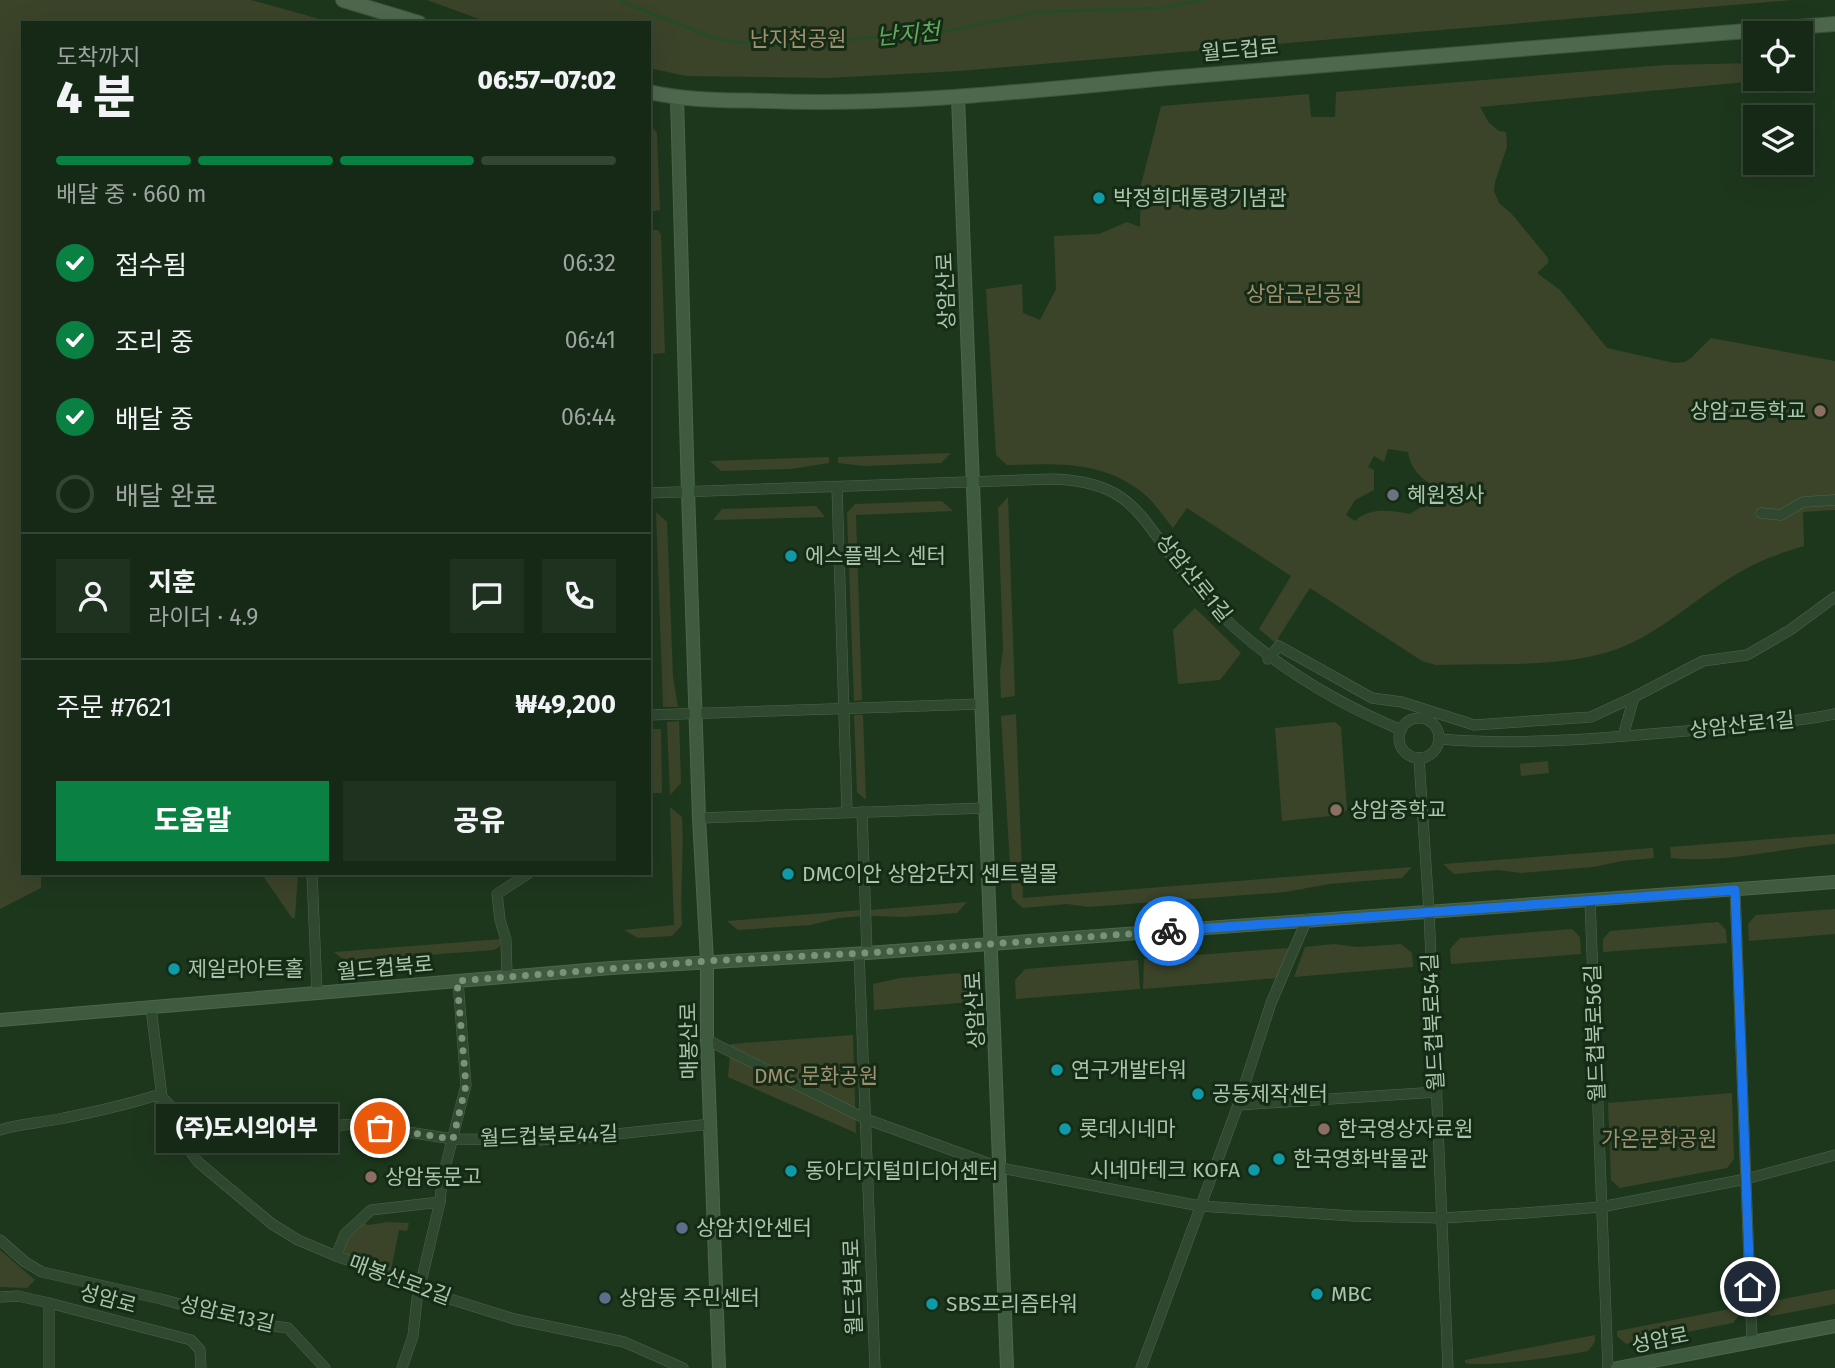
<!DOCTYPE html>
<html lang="ko">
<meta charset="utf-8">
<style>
:root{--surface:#162916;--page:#1f311f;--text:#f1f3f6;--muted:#9ea6a1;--line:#354535;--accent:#0b8043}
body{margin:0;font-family:"Fira Sans","Noto Sans KR",sans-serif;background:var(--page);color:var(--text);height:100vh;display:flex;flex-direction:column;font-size:26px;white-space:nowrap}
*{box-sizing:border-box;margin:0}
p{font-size:23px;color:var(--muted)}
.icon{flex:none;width:38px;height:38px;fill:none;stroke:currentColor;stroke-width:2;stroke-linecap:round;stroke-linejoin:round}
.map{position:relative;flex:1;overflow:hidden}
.sheet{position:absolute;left:21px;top:21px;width:630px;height:854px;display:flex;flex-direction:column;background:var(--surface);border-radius:0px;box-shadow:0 7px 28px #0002,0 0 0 2px var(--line)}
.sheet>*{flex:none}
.fabs{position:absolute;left:1743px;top:21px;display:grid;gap:14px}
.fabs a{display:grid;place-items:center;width:70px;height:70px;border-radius:0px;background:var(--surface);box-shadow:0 7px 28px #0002,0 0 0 2px var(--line);font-size:35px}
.pin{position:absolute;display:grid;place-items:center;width:60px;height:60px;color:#fff;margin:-30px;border:4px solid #fff;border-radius:50%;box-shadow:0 2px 7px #0007}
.courier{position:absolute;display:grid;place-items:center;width:70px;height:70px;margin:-35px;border:5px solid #1a73e8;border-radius:50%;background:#fff;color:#222;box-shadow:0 2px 9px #0007}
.bubble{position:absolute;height:49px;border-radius:0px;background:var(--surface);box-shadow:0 7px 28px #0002,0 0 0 2px var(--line);font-size:23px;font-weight:800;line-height:49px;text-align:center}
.headline em{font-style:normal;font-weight:800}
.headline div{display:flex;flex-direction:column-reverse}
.headline{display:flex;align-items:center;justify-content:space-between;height:119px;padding:0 35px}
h1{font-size:46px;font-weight:800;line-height:52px}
.bar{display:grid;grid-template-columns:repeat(4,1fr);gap:10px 7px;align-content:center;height:84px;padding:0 35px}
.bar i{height:9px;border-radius:5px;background:var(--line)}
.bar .selected{background:var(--accent)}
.bar p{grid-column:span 4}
.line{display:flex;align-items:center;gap:18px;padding:0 35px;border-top:2px solid var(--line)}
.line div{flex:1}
.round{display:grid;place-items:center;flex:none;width:74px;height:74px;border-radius:0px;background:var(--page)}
ol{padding:0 35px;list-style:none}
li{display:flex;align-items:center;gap:21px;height:77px}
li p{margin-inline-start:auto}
li .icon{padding:7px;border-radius:50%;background:var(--accent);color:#fff;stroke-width:4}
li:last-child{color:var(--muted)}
li i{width:38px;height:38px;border:4px solid var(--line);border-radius:50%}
.primary-button{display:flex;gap:14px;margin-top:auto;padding:14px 35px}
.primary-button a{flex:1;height:80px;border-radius:0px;background:var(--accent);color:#fff;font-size:28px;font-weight:800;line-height:80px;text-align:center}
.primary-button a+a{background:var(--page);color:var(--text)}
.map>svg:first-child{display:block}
.green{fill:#3b4429;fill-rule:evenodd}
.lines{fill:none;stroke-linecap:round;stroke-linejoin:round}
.stream{stroke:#214e22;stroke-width:2.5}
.street-casing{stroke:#4d654e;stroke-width:11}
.secondary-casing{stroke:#4d654e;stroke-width:14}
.primary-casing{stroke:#3c533d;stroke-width:16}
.street{stroke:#304730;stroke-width:10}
.secondary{stroke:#3e5b3f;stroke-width:12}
.primary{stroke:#4e684e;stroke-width:14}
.done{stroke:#789379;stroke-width:7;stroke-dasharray:0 12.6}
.route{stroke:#1a73e8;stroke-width:9}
.culture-dot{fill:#0f9aa8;stroke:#162b16;stroke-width:2.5}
.education-dot{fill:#8d6e63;stroke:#162b16;stroke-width:2.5}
.worship-dot{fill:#6b7280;stroke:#162b16;stroke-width:2.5}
.service-dot{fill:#5c6f8a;stroke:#162b16;stroke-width:2.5}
.labels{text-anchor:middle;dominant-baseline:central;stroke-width:6;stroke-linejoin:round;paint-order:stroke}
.park-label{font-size:21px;fill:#a09070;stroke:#162b16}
.street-label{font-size:21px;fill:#a9c5aa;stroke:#162b16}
.poi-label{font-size:21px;fill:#a9c5aa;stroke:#162b16;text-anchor:start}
.water-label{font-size:23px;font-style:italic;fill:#5fa85e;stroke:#162b16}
</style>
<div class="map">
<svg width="1835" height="1368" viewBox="0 0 1835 1368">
<rect width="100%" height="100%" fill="#1d371d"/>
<g class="green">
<path d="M0,0H251L334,23H23V873H41V888L0,909Z"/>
<path d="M427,0H1792L959,71L828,78L686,76L649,68V23H490Z"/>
<path d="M1755,63V79H1778L1480,107L1489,123L1499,131L1506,132L1507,147L1495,182L1494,191L1499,203L1511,213L1548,258V263L1537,273L1560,290L1607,348L1674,363L1685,362L1691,358L1711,338L1835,361V510L1803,512L1804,546C1780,553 1757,561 1735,575C1698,597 1667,627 1627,645C1574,669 1494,663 1436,665L1422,661L1310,588L1278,638L1279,646L1259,629L1291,576L1187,508L1173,528C1164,517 1155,503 1144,494C1103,460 1057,464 1007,465L996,455L986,289L1022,284L1023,313L1040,320L1056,289L1054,236L1099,234L1127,222L1140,227L1141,185L1161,106L1309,94L1311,117H1335L1336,92L1665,65ZM1388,449L1408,452C1410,468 1424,485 1441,486C1449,487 1457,484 1464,486C1470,487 1475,489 1481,491L1483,495L1482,500L1424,505L1410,514C1391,510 1369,507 1355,521L1346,515L1355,500L1374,490V470L1368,467L1374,456L1384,462Z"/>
<path d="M649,124L657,133L660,210L649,212Z"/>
<path d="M649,230H658L661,235L665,353L651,354Z"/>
<path d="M951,453L941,463L864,466L838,463V457Z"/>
<path d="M829,457V463L791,469L721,471L710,461Z"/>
<path d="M1008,497L1015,696L1001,698L1000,671L1003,649L998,508Z"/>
<path d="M942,501L953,511L856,515L862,700L854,701L847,513L855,504Z"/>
<path d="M816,506L825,517L713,520L722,509Z"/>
<path d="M656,512L667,522L673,676L678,707H663Z"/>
<path d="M1195,608L1241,653L1220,680L1178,684L1173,630Z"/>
<path d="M1016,714L1023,898L1412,867L1402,878L1329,884L1286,892L1089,907L1067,904L1023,908L1012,898L1001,716Z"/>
<path d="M854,715H863L866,800L857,792Z"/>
<path d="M679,721L681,783L670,795L667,722Z"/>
<path d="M1335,722L1341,727L1347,810L1341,815L1282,821L1275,728Z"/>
<path d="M649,729H661L662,793H649Z"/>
<path d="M1548,761L1549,773L1521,776L1520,764Z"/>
<path d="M670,807L682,817C684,854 680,889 682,925L672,936L638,938L624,930L674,925Z"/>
<path d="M1835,834V844C1781,848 1725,864 1671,858L1670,847Z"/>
<path d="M1653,848L1654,858L1622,861L1593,867L1521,873L1498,870L1454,874L1443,864Z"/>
<path d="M261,873H298L295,918H292Z"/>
<path d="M967,902L957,913L905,917L870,916V910Z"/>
<path d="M1835,909V934L1749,941L1748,924L1756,915Z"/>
<path d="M861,910L862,916L839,918L810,925L738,930L727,921Z"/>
<path d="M1718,922L1726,930L1727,943L1603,952V939L1610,931Z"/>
<path d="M1572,929L1580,937L1581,954L1451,964L1450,949L1460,938Z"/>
<path d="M502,939L500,946L494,950L345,961L334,952Z"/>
<path d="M1334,944L1357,947L1401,944L1412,953L1413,967L1294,977L1305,947Z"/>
<path d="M1289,948L1278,978L1143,989L1144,959Z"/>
<path d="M1138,960L1140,989L1016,999L1015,980L1025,969Z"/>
<path d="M959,973L970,983L971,1002L874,1010L873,984L900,978Z"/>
<path d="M853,1035L856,1133L728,1077L731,1044Z"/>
<path d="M1732,1093L1734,1159L1727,1168L1620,1188L1611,1180L1608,1103Z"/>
<path d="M363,1222L368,1225L388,1222L409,1223L407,1231L399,1230L391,1270L345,1254L343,1250L347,1236Z"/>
<path d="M0,1250L35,1280L27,1288L0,1287Z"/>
<path d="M1835,1289V1304L1771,1316L1762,1309V1303Z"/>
<path d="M1740,1307V1314L1733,1323L1626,1344L1617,1336V1331Z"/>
<path d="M1595,1335V1342L1588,1351C1563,1356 1483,1368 1465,1363V1360Z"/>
</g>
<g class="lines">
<path class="stream" d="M620,0L629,5L720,40L774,46L948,31L1039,12L1162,8L1202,0"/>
<g class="street-casing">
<g id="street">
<path d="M837,487L847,812"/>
<path d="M649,493L1052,479C1129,481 1139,514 1180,568C1196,589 1215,609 1234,627C1284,672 1339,704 1401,730"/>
<path d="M1761,513L1781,515L1803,502L1835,500"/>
<path d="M1268,659L1279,646L1372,698L1402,702L1474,725L1591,717L1634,697"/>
<path d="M649,715L981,704"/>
<circle cx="1419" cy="738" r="20"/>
<path d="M1623,736L1634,697L1703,661L1747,655L1790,630L1835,597"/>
<path d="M1440,739C1521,746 1604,738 1686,731C1736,726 1786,724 1835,714"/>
<path d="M1419,758L1429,911L1448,1368"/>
<path d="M862,812L867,953"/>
<path d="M699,818L985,808"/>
<path d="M312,873L317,993"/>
<path d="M1735,890L1752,1341"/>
<path d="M1590,900L1608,1368"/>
<path d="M859,953L875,1368"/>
<path d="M507,977L506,940L500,920L497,894L529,873"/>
<path d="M151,1008L162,1097L189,1125L228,1144L305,1140L342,1125L356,1124L453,1139L537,1140L579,1138L711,1124"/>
<path d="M707,1040L866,1119L1001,1168L1200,1206L1353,1216L1443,1218L1525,1213L1601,1207L1746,1179L1835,1155"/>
<path d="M1238,1105L1437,1092"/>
<path d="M176,1110L172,1122L174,1129L198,1162L272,1224L298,1240L336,1256L411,1282L421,1290L514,1319L624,1342L683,1368"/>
<path d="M0,1130C21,1123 42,1123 64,1118C94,1112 125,1105 154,1096L162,1097"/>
<path d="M0,1240L25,1262L42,1272L161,1299L250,1323L288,1328L325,1368"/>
<path d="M336,1256L345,1234L371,1210L440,1202"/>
<path d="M0,1297L18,1296L49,1303"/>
<path d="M49,1368V1303L191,1340L200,1350L201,1368"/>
<path d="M402,1368L413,1336L417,1299L440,1202L442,1180L466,1085L458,981"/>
<path d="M1141,1368L1238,1105L1271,1003L1307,919"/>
</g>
</g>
<g class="secondary-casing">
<g id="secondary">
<path d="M958,97L1007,1368"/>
<path d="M677,98L688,491L699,818L707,961V1040L719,1368"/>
<path d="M0,1020L611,968L867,953L1835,882"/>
<path d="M1617,1368L1835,1326"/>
</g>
</g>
<g class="primary-casing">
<g id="primary">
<path d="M343,0L419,23"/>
<path d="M649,92C688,101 728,100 768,101C902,106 1035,90 1168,78C1390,58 1613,43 1835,24"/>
</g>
</g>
<use href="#street" class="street"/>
<use href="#secondary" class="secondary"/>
<use href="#primary" class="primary"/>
</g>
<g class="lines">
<path class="done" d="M380,1128L453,1139L466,1085L457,981L706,961L867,953L1169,931"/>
<path class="route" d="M1169,931L1735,890L1750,1287"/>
</g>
<g class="culture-dot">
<circle cx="1099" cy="198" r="7"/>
<circle cx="791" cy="556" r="7"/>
<circle cx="788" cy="874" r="7"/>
<circle cx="174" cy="969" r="7"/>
<circle cx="1057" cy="1070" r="7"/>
<circle cx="1198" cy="1094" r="7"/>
<circle cx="1065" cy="1129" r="7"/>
<circle cx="1279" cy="1159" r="7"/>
<circle cx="1254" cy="1170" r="7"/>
<circle cx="791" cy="1171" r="7"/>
<circle cx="1317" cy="1294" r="7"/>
<circle cx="932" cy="1304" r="7"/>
</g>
<g class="education-dot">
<circle cx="1820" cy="411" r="7"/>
<circle cx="1336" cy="810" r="7"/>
<circle cx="1324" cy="1129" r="7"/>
<circle cx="371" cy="1177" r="7"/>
</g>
<circle class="worship-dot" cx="1393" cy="495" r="7"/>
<g class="service-dot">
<circle cx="682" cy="1228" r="7"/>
<circle cx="605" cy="1298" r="7"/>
</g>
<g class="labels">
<g class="park-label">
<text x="798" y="39">난지천공원</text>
<text x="1304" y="294">상암근린공원</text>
<text x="816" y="1076">DMC 문화공원</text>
<text x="1659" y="1139">가온문화공원</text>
</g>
<g class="street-label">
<text transform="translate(1240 50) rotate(-5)">월드컵로</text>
<text transform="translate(946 291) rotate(-92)">상암산로</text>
<text transform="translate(1194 578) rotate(51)">상암산로1길</text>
<text transform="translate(1742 725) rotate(-6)">상암산로1길</text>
<text transform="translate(385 968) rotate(-5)">월드컵북로</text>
<text transform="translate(975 1010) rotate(-93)">상암산로</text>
<text transform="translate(1433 1022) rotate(-93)">월드컵북로54길</text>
<text transform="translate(1595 1033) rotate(-92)">월드컵북로56길</text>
<text transform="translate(689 1041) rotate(-91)">매봉산로</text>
<text transform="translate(549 1136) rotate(-2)">월드컵북로44길</text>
<text transform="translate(400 1280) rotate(20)">매봉산로2길</text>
<text transform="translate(853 1287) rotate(-92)">월드컵북로</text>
<text transform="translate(108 1299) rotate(15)">성암로</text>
<text transform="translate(227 1314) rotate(13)">성암로13길</text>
<text transform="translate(1660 1340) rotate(-11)">성암로</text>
</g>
<g class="poi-label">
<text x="1113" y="198">박정희대통령기념관</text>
<text x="1806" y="411" text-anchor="end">상암고등학교</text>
<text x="1407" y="495">혜원정사</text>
<text x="805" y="556">에스플렉스 센터</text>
<text x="1350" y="810">상암중학교</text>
<text x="802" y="874">DMC이안 상암2단지 센트럴몰</text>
<text x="188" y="969">제일라아트홀</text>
<text x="1071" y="1070">연구개발타워</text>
<text x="1212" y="1094">공동제작센터</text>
<text x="1079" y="1129">롯데시네마</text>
<text x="1338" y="1129">한국영상자료원</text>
<text x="1293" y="1159">한국영화박물관</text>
<text x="1240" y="1170" text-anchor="end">시네마테크 KOFA</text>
<text x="805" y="1171">동아디지털미디어센터</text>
<text x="385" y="1177">상암동문고</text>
<text x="696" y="1228">상암치안센터</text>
<text x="1331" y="1294">MBC</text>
<text x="619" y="1298">상암동 주민센터</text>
<text x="946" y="1304">SBS프리즘타워</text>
</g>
<g class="water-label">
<text transform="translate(908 34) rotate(-5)">난지천</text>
</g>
</g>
</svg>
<div class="fabs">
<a><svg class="icon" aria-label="locate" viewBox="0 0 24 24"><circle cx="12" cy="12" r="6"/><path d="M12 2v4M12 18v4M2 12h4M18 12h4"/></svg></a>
<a><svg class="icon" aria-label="layers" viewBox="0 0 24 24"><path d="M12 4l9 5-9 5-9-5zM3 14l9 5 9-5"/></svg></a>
</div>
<div class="pin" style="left:380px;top:1128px;background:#ea580c"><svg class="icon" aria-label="bag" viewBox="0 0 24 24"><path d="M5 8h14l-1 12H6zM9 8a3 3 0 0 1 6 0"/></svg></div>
<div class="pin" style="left:1750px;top:1287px;background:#1f2937"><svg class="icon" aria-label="home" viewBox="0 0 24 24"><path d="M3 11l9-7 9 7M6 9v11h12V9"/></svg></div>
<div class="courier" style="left:1169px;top:931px"><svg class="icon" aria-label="bike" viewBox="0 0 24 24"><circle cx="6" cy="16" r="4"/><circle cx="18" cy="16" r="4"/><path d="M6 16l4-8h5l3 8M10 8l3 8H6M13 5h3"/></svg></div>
<div class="bubble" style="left:156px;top:1104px;width:182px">(주)도시의어부</div>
<section class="sheet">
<div class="headline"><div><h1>4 분</h1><p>도착까지</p></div><em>06:57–07:02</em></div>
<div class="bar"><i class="selected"></i><i class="selected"></i><i class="selected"></i><i></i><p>배달 중 · 660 m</p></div>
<ol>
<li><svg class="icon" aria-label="check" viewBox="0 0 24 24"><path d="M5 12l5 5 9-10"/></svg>접수됨<p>06:32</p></li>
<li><svg class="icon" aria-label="check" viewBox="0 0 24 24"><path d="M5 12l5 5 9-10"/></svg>조리 중<p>06:41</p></li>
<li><svg class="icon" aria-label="check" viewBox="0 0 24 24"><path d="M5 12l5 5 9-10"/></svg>배달 중<p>06:44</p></li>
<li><i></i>배달 완료</li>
</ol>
<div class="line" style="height:126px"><a class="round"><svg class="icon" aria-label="person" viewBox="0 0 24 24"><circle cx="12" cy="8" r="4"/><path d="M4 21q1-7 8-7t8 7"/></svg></a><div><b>지훈</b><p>라이더 · 4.9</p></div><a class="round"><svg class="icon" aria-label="chat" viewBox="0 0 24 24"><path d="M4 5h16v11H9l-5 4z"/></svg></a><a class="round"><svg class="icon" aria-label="phone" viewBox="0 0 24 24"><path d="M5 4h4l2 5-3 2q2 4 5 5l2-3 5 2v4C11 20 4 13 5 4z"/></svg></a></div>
<div class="line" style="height:91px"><div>주문 #7621</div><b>₩49,200</b></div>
<div class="primary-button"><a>도움말</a><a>공유</a></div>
</section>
</div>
